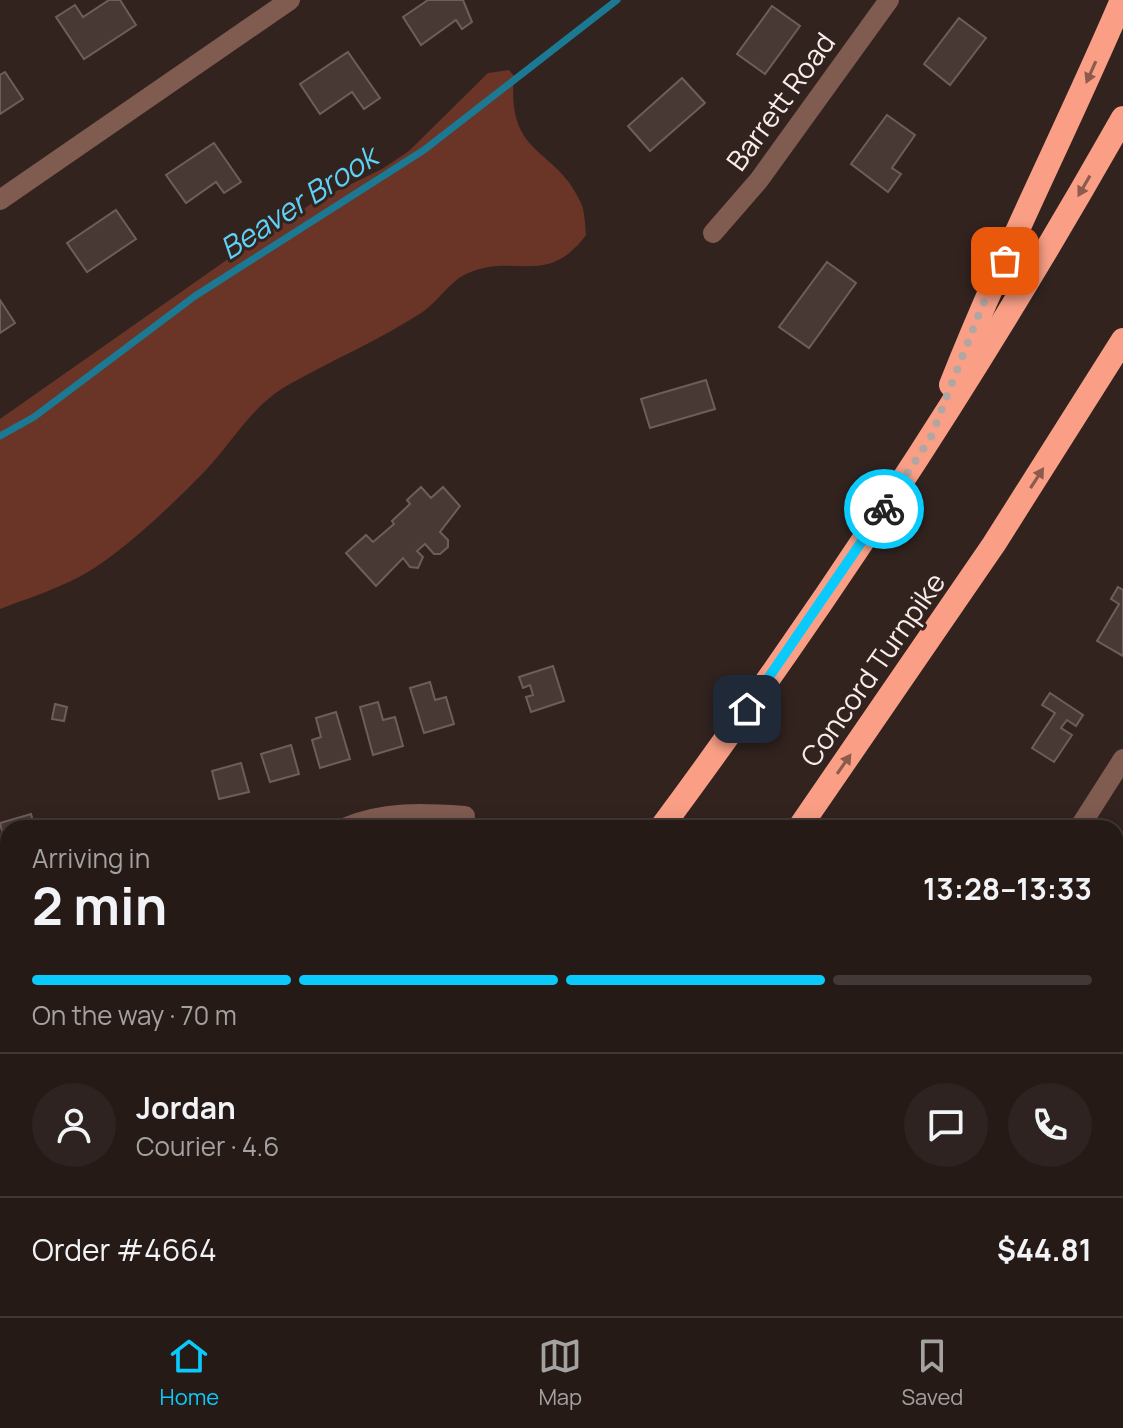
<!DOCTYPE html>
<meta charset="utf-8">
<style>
:root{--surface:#261a17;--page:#2e2320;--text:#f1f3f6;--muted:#a4a1a1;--line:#423836;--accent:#09cafa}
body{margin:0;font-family:Manrope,sans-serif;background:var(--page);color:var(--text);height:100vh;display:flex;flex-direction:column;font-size:30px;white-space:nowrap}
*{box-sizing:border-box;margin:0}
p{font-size:26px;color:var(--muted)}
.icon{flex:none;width:44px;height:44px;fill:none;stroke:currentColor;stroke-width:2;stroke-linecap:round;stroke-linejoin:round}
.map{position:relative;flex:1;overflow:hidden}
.sheet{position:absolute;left:0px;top:820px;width:1124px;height:496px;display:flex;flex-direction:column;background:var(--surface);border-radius:24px 24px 0 0;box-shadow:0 4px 20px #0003,0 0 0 2px var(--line)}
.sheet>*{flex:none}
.pin{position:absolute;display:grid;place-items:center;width:68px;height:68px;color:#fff;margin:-34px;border-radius:16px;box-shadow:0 4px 12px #0006}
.courier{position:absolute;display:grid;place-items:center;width:80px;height:80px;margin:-40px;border:6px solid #09cafa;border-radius:50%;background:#fff;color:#222;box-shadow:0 2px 10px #0007}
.head em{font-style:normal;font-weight:700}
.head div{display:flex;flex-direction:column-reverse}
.head{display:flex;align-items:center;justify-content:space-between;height:136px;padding:0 32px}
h1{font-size:52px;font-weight:700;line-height:60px}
.bar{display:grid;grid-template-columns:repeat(4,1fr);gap:12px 8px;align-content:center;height:96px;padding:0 32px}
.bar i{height:10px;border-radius:6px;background:var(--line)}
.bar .current{background:var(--accent)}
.bar p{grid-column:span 4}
.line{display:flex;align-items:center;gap:20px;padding:0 32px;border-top:2px solid var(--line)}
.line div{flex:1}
.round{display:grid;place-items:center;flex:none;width:84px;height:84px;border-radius:42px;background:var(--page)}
.menu{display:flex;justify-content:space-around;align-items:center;height:112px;border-top:2px solid var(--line);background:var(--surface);font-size:22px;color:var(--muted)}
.menu a{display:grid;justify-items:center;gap:4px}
.menu .current{color:var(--accent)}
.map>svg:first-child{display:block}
.green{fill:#6a3526}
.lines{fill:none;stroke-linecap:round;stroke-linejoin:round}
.stream{stroke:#1c7994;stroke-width:7}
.building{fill:#493934;stroke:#6f5d59;stroke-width:2}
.minor{stroke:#7f5b50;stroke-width:20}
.highway{stroke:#fa9f86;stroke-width:24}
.oneway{fill:#8c5b4d}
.done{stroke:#b2a6a3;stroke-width:8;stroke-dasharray:0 14.4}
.route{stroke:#09cafa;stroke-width:10}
.labels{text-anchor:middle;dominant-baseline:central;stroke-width:6;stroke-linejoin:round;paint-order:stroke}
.street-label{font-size:28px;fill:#f7edea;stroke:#32231f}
.water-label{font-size:30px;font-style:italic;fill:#5ed1f6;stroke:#32231f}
</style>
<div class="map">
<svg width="1123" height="1316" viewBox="0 0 1123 1316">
<rect width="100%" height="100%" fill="#32231f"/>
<g class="green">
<path d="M509,70L514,76C506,158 556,146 581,203C585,212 585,225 586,235C546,289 514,251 466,274C449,282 437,303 421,313C378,341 332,360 288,385C251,406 232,443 204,472C173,504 118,557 79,577C54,590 26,599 0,609V419L238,252L314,202L382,169L409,151L488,73Z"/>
<path d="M0,1180L8,1181V1308H279L277,1316H0Z"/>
<path d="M544,1308H581L579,1316H538Z"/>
<path d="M690,1308H750L754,1316H689Z"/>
</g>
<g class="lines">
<path class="stream" d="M0,436L34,417L195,296L424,150L617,0"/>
</g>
<g class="building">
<path d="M109,0H120L136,25L84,59L56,17L75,5L83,17Z"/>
<path d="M428,0H463L472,22L462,29L456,20L421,45L403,17Z"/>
<path d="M772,6L800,26L765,74L737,54Z"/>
<path d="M959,18L986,38L950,85L924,64Z"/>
<path d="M348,52L380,98L364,109L352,92L320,114L300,84Z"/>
<path d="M5,72L23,99L0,114V75Z"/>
<path d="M682,78L705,103L650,151L628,126Z"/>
<path d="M887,115L915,135L892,168L901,174L888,192L851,164Z"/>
<path d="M214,143L241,182L224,193L216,182L186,203L166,175Z"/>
<path d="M116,210L136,239L87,272L67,243Z"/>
<path d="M827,262L856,283L809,348L779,327Z"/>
<path d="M0,300L15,323L0,333Z"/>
<path d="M706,380L715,409L650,428L641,399Z"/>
<path d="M421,487L431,498L443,487L460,506L440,532L448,540V547L440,554H434L425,544L417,551L423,557L418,568L410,567L403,558L376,586L346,553L366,535L373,542L394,524L392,521L410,504L407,500Z"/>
<path d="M1118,587L1123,590V656L1097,641L1119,604L1111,599Z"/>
<path d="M553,666L564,701L531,712L526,697L533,695L530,685L523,688L519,677Z"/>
<path d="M430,682L435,700L446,697L454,724L424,733L410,688Z"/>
<path d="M1050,693L1083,715L1076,726L1067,720L1061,728L1072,735L1054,762L1032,748L1055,713L1042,705Z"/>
<path d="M378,702L383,720L395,717L403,746L373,755L360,707Z"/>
<path d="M55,704L67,707L64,721L52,719Z"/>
<path d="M336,712L350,759L320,768L312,740L321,737L316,718Z"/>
<path d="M291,745L299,774L270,782L261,754Z"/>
<path d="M241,763L249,792L219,799L212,771Z"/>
<path d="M31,814L35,828H8V856L0,823Z"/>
<path d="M127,820V828H67V824Z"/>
<path d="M1116,1293L1123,1299V1316H1073L1070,1308H1116Z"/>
<path d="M873,1308H906L889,1316H876Z"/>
</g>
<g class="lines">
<g class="minor">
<path d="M0,200L290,0"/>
<path d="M713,233L759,180L889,0"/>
<path d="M344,828C383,811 423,813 465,816"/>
<path d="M1079,828L1123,759"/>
<path d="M1116,968L1123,972"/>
<path d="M0,1000L4,976L0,940L8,939"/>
<path d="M1116,1057L1123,1044"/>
<path d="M1001,1308L1005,1316"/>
</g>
<g class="highway">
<path d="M951,385C1002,255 1067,129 1122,0"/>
<path d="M661,828C829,601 984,364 1123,118"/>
<path d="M799,828L994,544L1123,340"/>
<path d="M337,1316L341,1308"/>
<path d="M464,1316L469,1308"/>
</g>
</g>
<defs><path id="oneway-solid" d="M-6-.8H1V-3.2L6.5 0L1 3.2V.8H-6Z" transform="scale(2)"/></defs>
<g class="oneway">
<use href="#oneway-solid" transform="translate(1091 72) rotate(114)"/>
<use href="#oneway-solid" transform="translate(1084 186) rotate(120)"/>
<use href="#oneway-solid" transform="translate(1037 478) rotate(-57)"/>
<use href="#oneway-solid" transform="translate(844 764) rotate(-55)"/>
</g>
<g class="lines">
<path class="done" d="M884,509L931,437L982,306L1005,261"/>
<path class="route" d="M747,709L884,509"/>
</g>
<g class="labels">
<g class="street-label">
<text transform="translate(780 101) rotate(-54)">Barrett Road</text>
<text transform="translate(872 669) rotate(-55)">Concord Turnpike</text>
</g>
<g class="water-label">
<text transform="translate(298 202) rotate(-33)">Beaver Brook</text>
</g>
</g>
</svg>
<div class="pin" style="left:1005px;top:261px;background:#ea580c"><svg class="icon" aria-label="bag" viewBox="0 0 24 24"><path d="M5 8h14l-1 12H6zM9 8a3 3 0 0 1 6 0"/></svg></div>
<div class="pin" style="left:747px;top:709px;background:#1f2937"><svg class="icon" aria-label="home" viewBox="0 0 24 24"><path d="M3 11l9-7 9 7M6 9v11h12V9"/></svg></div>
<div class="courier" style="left:884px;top:509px"><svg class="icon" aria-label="bike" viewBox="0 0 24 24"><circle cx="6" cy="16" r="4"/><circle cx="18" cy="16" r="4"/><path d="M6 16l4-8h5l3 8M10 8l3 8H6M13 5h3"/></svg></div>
<section class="sheet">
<div class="head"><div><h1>2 min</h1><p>Arriving in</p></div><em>13:28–13:33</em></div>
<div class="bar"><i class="current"></i><i class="current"></i><i class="current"></i><i></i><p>On the way · 70 m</p></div>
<div class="line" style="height:144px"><a class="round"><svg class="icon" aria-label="person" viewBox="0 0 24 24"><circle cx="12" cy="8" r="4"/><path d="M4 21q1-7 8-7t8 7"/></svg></a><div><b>Jordan</b><p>Courier · 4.6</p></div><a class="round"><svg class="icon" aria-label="chat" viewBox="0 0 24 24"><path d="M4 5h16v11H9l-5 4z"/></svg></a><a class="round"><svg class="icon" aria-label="phone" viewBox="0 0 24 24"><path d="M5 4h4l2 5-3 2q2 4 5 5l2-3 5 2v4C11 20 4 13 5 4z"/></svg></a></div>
<div class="line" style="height:104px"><div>Order #4664</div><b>$44.81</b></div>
</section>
</div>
<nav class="menu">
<a class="current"><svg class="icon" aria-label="home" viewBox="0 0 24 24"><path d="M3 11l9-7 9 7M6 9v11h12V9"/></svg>Home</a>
<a><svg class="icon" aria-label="map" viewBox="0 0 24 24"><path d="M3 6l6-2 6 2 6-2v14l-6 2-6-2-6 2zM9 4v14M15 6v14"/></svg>Map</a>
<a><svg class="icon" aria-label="saved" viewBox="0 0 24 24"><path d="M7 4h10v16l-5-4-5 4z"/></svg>Saved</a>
</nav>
